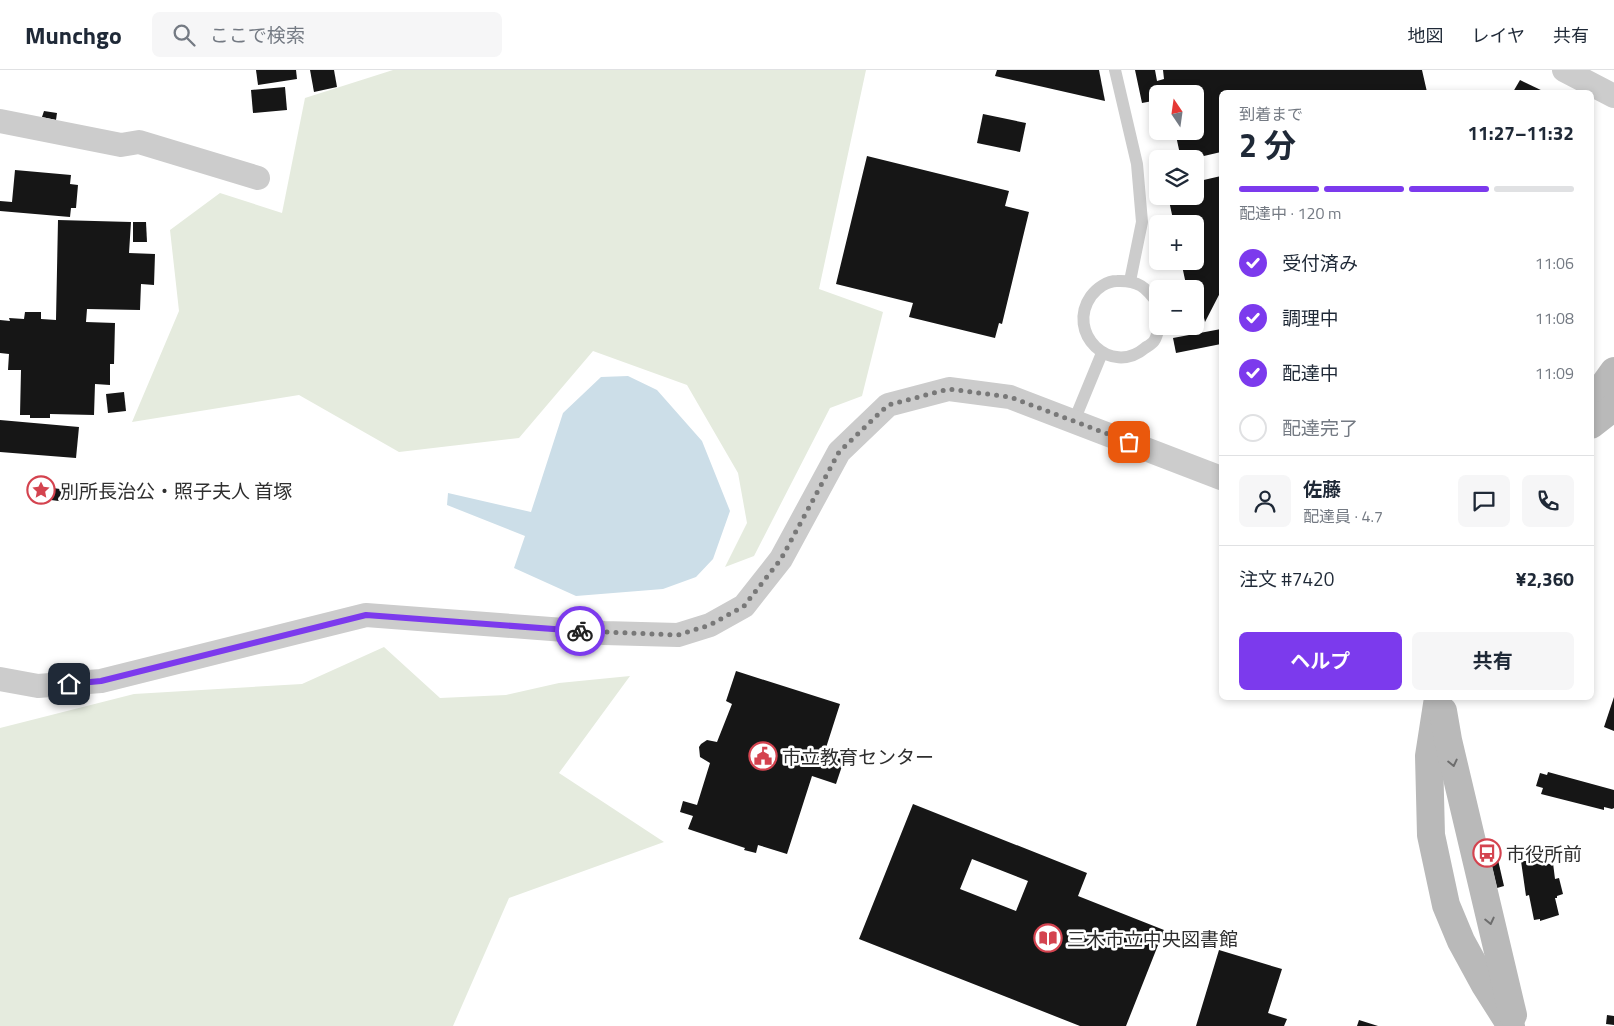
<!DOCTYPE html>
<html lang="ja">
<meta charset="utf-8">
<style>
:root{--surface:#fff;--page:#f6f6f7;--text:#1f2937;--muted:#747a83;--line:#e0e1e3;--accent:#7c3aed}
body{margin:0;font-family:"Titillium Web","Noto Sans JP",sans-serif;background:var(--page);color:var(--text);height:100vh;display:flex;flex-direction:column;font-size:19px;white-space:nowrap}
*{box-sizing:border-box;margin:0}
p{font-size:16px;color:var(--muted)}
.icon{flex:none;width:28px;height:28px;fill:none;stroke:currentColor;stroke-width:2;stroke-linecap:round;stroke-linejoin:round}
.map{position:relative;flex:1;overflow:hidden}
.drawer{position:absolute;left:1219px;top:20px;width:375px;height:610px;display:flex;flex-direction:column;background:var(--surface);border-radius:8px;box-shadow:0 2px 8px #0003}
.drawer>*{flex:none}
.needle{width:32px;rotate:347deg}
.buttons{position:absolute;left:1149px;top:15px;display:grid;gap:10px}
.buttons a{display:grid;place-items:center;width:55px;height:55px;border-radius:8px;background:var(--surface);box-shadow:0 2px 8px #0003;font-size:25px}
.pin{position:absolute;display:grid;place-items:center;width:42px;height:42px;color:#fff;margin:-21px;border-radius:10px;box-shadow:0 2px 8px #0006}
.courier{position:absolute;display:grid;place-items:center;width:50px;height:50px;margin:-25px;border:4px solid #7c3aed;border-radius:50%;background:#fff;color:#222;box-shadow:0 1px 6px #0007}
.overview em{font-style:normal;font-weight:700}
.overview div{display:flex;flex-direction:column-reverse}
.overview{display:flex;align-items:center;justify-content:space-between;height:85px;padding:0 20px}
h1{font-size:32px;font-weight:700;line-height:38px}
.bar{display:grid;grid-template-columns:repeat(4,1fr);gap:8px 5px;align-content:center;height:60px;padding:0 20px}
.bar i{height:6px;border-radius:4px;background:var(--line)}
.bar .current{background:var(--accent)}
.bar p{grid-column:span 4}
.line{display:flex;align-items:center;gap:12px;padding:0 20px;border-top:1px solid var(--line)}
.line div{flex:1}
.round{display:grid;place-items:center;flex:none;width:52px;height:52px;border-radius:8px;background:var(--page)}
ol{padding:0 20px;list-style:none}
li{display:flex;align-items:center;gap:15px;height:55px}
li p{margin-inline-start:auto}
li .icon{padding:5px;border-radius:50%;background:var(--accent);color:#fff;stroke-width:4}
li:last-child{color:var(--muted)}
li i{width:28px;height:28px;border:2px solid var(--line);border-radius:50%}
.button{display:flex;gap:10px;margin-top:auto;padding:10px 20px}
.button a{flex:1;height:58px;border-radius:8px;background:var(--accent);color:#fff;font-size:20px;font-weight:700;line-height:58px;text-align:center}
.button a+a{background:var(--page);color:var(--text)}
header{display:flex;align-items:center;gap:30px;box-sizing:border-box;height:70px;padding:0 25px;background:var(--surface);border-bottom:1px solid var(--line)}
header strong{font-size:24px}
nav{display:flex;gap:28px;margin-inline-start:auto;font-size:18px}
.search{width:350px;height:45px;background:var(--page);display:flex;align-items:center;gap:12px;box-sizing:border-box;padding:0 18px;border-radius:8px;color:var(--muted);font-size:19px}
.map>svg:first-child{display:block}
.green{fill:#e5ebde}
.water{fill:#ccdee8}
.building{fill:#161616;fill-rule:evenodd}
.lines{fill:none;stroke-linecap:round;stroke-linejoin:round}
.lane{stroke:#ccc;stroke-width:12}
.street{stroke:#ccc;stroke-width:24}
.secondary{stroke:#b9b9b9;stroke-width:28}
.oneway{stroke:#6d6d6d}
.done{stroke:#787878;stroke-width:5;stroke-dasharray:0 9}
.route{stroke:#7c3aed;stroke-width:6}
.labels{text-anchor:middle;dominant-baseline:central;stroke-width:5;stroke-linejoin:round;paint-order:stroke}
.poi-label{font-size:19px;fill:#2f2f2f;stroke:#fff;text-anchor:start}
</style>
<header>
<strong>Munchgo</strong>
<div class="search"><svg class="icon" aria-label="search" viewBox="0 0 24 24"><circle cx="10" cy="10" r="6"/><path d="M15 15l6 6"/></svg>ここで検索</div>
<nav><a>地図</a><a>レイヤ</a><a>共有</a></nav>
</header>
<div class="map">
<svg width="1614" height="956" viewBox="0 0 1614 956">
<rect width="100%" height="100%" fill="#fff"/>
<g class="green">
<path d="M393,0H866L819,219L883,242L862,326L830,338L754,486L725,497L747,453L738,403L687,315L593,281L519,368L399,382L299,325L132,352L179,241L170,160L220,123L282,143L305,28Z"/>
<path d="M384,577L440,628L506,625L559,613L630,606L559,703L664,772L509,828L453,956H0V658L134,624L302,614Z"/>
</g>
<path class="water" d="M628,306L657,320L702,371L730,441L713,489L696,507L663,519L576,526L514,498L525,466L447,435L448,423L531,442L563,343L601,307Z"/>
<g class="building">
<path d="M256,0H296L297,9L258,15Z"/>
<path d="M310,0H334L337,17L314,22Z"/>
<path d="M997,0H1099L1105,31L995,6Z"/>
<path d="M1135,0H1155L1157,11L1164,9L1163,0H1422L1427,22H1221V82L1191,89H1181L1175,61H1195V24H1158V30L1142,33Z"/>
<path d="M1520,10L1545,22H1513Z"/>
<path d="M285,17L287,40L253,43L251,20Z"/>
<path d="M44,41L57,43L56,50L42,47Z"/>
<path d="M983,44L1026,53L1020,82L977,73Z"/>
<path d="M867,86L1009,121L1005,136L1029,142L1002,254L999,253L995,268L909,247L913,233L836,214Z"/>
<path d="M15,100L71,105L70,114L78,115L76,138H71L70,147L0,141V131L12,132Z"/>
<path d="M1221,106V221L1205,252L1199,227H1195V219H1187L1181,191H1195V154H1174L1168,126H1195V112Z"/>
<path d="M58,150L131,152L129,183L155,184L154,215L141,214L140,240L87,239L86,252L115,253L114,294H110V315L95,314L94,345L50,344V348H30V345H20L21,300H8L9,284L0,283V250L10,251L9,248L24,249L25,242H41V249L56,250Z"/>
<path d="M133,152H146L147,172H133Z"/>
<path d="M1221,259V274L1176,283L1173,268Z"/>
<path d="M124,322L126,341L108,343L106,324Z"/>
<path d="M0,350L79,357L76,388L0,382Z"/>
<path d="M53,418L67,420L66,432L51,430Z"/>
<path d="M736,601L840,634L824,684L844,690L836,714L812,706L787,784L758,775L756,783L744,780L745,778L688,759L693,746L680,742L683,731L697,735L710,693L700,687L699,677L701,674L707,670L717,672L732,634L726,631Z"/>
<path d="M1614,627V661L1604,657Z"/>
<path d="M1548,702L1614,720V738L1612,739L1604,737V740L1541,724L1543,718L1536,716L1540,703L1547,705Z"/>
<path d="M913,734L1087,803L1078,826L1164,860L1126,956H1080L859,869ZM972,789L1028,811L1016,841L960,819Z"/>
<path d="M1495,777L1504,816L1497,818L1488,779Z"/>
<path d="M1546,789L1547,794L1553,793L1555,809L1559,808L1563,824L1557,826V828H1555L1559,845L1540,851V849L1534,850L1529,825L1526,826L1521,791H1531L1532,794Z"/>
<path d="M1219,880L1282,899L1268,943L1287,949L1284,956H1196Z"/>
<path d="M1607,945L1614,946V955L1606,954Z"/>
<path d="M1359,950L1378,956H1357Z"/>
</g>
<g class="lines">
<g class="lane">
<path d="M1115,0L1137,94L1142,152L1130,211"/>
<path d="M1158,234C1146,217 1138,210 1117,211C1107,211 1097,218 1091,226C1065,263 1111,307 1145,278C1148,276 1152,274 1154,271C1157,267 1158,261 1159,256"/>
<path d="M1074,351L1102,283"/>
</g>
<g class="street">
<path d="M1564,0L1614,26"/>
<path d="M0,51L121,75L139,72L258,108"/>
<path d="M0,609L38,616L101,611L366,545L604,563L678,565L710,555L744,536L781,489L839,382L888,335L949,319L1010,327L1221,408"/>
</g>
<g class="secondary">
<path d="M1591,333L1614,301"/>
<path d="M1591,355L1614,337"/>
<path d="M1438,628L1429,686L1431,765L1446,835L1461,871L1485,915L1511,956"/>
<path d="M1443,641L1448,670L1513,945"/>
</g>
</g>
<defs><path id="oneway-chevron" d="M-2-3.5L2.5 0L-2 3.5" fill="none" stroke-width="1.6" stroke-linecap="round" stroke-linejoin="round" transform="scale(1.25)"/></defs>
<g class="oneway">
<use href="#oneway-chevron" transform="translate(1453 693) rotate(77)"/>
<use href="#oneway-chevron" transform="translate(1490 851) rotate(77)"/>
</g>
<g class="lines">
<path class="done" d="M580,561L678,565L710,555L744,536L781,489L839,382L888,335L949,319L1010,327L1129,372"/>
<path class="route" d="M69,614L101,611L366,545L580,561"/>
</g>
<defs>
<g id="sight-ring" transform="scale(1.4375)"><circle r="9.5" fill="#fff" stroke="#d4434f" stroke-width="1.5"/><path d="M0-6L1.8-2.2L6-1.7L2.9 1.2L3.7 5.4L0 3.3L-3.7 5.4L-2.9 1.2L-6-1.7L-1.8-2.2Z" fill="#d4434f"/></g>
<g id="civic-ring" transform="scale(1.4375)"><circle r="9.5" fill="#fff" stroke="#d4434f" stroke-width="1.5"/><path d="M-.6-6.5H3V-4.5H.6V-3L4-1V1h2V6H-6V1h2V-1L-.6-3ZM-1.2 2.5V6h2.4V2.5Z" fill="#d4434f"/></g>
<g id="bus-ring" transform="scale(1.4375)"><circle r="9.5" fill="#fff" stroke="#d4434f" stroke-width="1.5"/><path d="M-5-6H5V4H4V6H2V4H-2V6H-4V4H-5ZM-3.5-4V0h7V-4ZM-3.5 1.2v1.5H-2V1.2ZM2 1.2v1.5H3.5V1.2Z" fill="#d4434f"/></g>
<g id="library-ring" transform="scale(1.4375)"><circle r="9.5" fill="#fff" stroke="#d4434f" stroke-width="1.5"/><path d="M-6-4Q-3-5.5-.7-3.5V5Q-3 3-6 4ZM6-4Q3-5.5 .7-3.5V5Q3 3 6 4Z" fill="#d4434f"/></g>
</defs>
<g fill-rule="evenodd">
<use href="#sight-ring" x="41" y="420"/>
<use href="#civic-ring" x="763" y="686"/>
<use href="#bus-ring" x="1487" y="783"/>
<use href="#library-ring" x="1048" y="868"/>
</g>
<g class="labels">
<g class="poi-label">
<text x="60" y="420">別所長治公・照子夫人 首塚</text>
<text x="782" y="686">市立教育センター</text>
<text x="1506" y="783">市役所前</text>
<text x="1067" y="868">三木市立中央図書館</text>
</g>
</g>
</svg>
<div class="buttons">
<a><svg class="needle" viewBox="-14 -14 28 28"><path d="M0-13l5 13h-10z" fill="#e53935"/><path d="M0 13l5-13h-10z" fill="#747a83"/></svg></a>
<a><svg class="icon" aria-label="layers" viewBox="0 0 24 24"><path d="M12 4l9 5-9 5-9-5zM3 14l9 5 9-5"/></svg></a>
<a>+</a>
<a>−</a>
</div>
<div class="pin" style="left:1129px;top:372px;background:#ea580c"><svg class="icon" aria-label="bag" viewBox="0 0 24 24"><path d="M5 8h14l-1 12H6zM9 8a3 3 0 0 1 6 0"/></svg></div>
<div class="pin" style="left:69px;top:614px;background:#1f2937"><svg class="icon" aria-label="home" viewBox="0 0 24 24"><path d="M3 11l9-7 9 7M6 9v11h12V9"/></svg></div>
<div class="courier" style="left:580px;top:561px"><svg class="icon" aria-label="bike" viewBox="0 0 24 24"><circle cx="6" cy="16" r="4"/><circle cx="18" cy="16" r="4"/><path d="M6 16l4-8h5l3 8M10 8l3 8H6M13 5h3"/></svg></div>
<section class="drawer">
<div class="overview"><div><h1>2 分</h1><p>到着まで</p></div><em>11:27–11:32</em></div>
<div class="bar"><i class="current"></i><i class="current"></i><i class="current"></i><i></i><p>配達中 · 120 m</p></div>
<ol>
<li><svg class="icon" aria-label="check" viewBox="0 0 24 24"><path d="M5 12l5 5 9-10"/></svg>受付済み<p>11:06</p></li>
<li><svg class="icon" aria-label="check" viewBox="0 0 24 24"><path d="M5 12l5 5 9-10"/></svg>調理中<p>11:08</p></li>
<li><svg class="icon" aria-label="check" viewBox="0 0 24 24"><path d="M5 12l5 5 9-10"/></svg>配達中<p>11:09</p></li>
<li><i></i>配達完了</li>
</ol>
<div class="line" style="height:90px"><a class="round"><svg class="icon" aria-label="person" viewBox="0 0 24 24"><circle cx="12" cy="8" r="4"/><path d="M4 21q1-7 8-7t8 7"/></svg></a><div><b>佐藤</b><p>配達員 · 4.7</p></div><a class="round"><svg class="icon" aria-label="chat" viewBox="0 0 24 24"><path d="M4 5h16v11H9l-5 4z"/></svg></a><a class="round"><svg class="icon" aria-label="phone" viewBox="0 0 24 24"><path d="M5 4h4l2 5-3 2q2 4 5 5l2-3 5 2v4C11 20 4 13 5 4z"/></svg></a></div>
<div class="line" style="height:65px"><div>注文 #7420</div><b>¥2,360</b></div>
<div class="button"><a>ヘルプ</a><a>共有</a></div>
</section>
</div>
